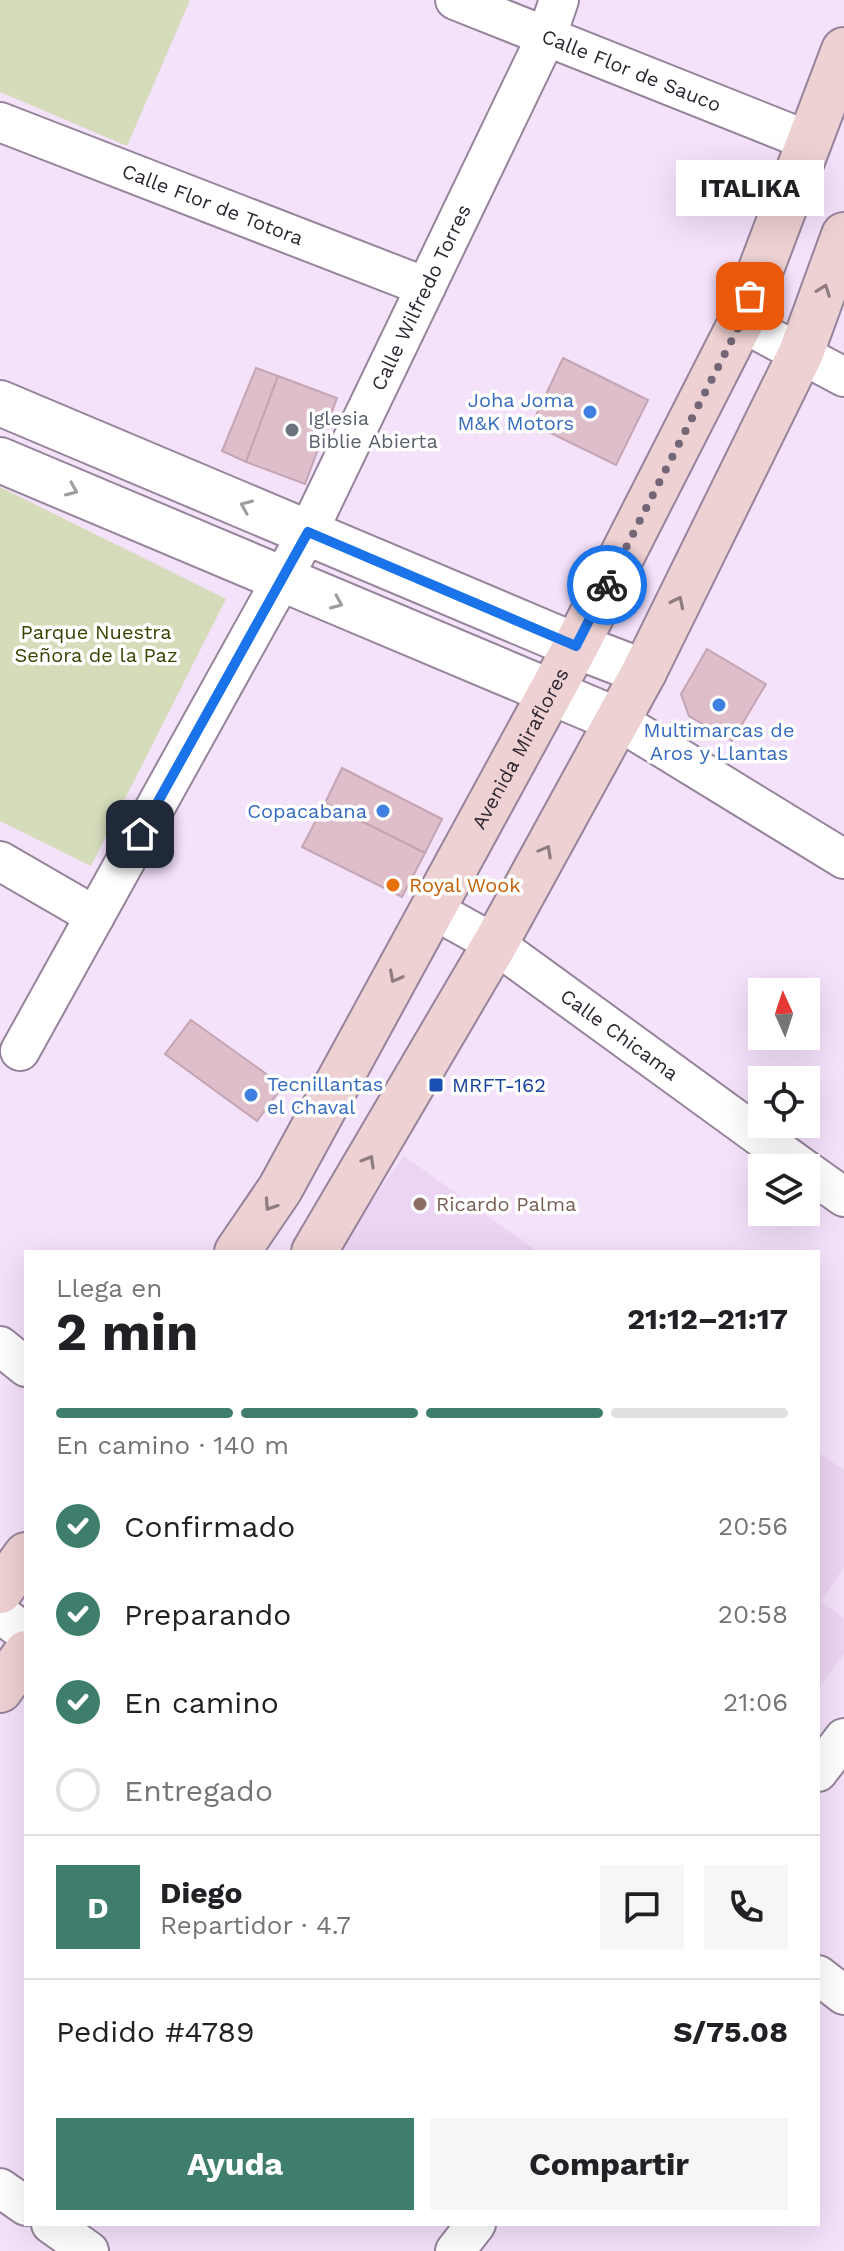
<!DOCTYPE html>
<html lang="es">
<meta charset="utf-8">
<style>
:root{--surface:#fff;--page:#f6f6f6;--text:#202124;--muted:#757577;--line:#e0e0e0;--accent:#3f7e6d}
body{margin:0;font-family:"Work Sans",sans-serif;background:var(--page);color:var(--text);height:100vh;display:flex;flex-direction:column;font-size:30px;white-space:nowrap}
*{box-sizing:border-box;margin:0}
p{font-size:26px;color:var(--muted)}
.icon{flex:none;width:44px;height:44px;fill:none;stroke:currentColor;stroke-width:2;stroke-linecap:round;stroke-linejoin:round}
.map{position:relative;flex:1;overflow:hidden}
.drawer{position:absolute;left:24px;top:1250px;width:796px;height:976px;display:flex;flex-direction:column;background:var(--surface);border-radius:0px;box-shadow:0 8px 32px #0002}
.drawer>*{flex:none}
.needle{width:52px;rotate:357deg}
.buttons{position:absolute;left:748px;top:978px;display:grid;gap:16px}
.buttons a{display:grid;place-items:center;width:72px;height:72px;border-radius:0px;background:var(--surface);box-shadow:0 8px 32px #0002;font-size:40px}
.pin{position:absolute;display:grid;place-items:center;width:68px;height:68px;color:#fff;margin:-34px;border-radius:16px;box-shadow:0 4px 12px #0006}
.courier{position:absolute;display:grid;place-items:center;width:80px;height:80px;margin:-40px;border:6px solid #1a73e8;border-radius:50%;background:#fff;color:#222;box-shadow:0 2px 10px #0007}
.bubble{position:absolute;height:56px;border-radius:0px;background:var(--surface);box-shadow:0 8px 32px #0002;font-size:26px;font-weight:700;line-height:56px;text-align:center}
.head em{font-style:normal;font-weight:700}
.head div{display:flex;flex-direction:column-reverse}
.head{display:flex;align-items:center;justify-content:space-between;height:136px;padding:0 32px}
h1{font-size:52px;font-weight:700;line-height:60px}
.bar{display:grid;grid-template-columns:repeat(4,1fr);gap:12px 8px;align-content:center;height:96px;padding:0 32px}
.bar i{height:10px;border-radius:6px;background:var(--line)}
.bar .on{background:var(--accent)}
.bar p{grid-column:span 4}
.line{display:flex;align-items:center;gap:20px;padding:0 32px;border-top:2px solid var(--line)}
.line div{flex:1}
.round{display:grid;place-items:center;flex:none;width:84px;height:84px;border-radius:0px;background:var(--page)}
ol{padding:0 32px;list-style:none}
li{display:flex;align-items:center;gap:24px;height:88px}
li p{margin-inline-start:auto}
li .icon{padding:8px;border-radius:50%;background:var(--accent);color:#fff;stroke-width:4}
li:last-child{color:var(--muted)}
li i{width:44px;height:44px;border:4px solid var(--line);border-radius:50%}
.primary-button{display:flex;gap:16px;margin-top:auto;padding:16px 32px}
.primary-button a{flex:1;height:92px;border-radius:0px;background:var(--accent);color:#fff;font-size:32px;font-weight:700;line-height:92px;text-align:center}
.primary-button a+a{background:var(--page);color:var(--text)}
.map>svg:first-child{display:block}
.built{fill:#ecd4f4}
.green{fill:#d5dcba}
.building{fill:#debeca;stroke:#c4a5b1;stroke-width:2}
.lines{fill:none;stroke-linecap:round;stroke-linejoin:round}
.minor-casing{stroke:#95849b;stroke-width:42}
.tertiary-casing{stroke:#95849b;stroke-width:48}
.secondary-casing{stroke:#95849b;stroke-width:48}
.minor{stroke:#fff;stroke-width:38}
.tertiary{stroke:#fff;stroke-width:44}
.secondary{stroke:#eed1d2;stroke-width:44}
.oneway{stroke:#8e7c81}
.oneway2{stroke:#a09da2}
.done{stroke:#736777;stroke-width:8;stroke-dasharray:0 14.4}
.route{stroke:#1a73e8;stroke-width:10}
.shop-dot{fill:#3f7fe0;stroke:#fff;stroke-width:3}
.worship-dot{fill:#6b7280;stroke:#fff;stroke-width:3}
.food-dot{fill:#e8710a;stroke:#fff;stroke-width:3}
.transit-dot{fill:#1a4fb4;stroke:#fff;stroke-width:3}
.education-dot{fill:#8d6e63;stroke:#fff;stroke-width:3}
.labels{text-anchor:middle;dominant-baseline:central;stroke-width:7;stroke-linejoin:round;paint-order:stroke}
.street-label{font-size:20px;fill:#2d2630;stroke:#fff}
.shop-label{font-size:20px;fill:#366cbe;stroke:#fff;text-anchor:end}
.worship-label{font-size:20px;fill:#5b616d;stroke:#fff;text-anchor:start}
.park-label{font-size:20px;fill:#3a4200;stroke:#fff}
.food-label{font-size:20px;fill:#c56008;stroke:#fff;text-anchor:start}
.transit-label{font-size:20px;fill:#164399;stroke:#fff;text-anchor:start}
.education-label{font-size:20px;fill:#785e54;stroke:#fff;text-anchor:start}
</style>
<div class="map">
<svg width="844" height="2251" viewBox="0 0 844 2251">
<rect width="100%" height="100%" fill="#f4e1fa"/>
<g class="built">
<path d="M404,1156L538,1252H335Z"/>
<path d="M818,1452L844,1470V1567L821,1601L844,1619V1654L818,1688Z"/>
</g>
<g class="green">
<path d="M0,0H190L127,146L0,92Z"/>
<path d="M0,487L226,599L91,866L0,821Z"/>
</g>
<g class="building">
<path d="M563,358L648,400L616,465L532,424Z"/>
<path d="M256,368L278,376L246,462L222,451Z"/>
<path d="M278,376L337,398L305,484L246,462Z"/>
<path d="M707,649L766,684L732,741L689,716L681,694Z"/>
<path d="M342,768L442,819L425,853L325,803Z"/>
<path d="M325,803L425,853L402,897L302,847Z"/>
<path d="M191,1020L283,1086L257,1121L165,1054Z"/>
</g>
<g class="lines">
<g class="minor-casing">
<g id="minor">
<path id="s1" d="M455,0L809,141"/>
<path id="s2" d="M0,122L426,287"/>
<path d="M741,322L844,377"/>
<path d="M617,720L844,859"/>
<path d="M0,861L95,916"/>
<path id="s3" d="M432,909L495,944L803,1168"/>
<path id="s4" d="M20,1051L308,532L547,35L559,0"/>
<path d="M806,1170L844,1197"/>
<path d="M0,1346L26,1367"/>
<path d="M0,1614L26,1633"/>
<path d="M818,1772L844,1738"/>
<path d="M818,1975L844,1995"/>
<path d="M0,2188L26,2206"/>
<path d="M51,2224L89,2251"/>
<path d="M455,2251L476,2224"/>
</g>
</g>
<g class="tertiary-casing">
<g id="tertiary">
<path d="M0,403L576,646L644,672"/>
<path d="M0,460L617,720"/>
</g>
</g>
<g class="secondary-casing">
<g id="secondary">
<path id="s5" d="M237,1252L280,1189L576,646L741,322L844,50"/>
<path d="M314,1252L495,944L644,672L801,353L844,235"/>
<path d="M0,1591L26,1555"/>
<path d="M0,1690L26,1653"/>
</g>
</g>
<use href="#minor" class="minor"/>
<use href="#tertiary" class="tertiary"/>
<use href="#secondary" class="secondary"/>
</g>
<defs><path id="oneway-chevron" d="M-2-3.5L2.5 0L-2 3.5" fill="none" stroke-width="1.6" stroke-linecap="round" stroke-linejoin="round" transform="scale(2)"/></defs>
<g class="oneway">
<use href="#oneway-chevron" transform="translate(824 290) rotate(-70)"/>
<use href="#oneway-chevron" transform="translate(678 602) rotate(-64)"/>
<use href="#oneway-chevron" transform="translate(546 851) rotate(-61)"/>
<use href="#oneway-chevron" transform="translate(395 977) rotate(118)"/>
<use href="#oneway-chevron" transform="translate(369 1161) rotate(-60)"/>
<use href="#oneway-chevron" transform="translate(270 1205) rotate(124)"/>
</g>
<g class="oneway2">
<use href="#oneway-chevron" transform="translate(72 490) rotate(23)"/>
<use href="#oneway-chevron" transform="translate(246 506) rotate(-157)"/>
<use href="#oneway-chevron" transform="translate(337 603) rotate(23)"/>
</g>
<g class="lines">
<path class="done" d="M607,585L741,322L750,296"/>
<path class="route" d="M140,834L308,532L576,646L607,585"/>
</g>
<g class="shop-dot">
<circle cx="590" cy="412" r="8"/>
<circle cx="719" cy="705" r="8"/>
<circle cx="383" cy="811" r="8"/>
<circle cx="251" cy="1095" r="8"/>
</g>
<circle class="worship-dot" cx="292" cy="430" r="8"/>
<circle class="food-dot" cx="393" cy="885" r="8"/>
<rect class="transit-dot" x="428" y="1077" width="16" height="16" rx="4"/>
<circle class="education-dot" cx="420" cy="1204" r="8"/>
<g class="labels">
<g class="street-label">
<text stroke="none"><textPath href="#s1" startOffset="190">Calle Flor de Sauco</textPath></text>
<text stroke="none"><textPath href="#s2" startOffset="228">Calle Flor de Totora</textPath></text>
<text stroke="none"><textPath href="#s4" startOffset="854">Calle Wilfredo Torres</textPath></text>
<text stroke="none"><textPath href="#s5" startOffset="578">Avenida Miraflores</textPath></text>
<text stroke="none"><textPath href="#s3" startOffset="226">Calle Chicama</textPath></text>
</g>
<g class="shop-label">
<text x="574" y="400">Joha Joma<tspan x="574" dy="23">M&amp;K Motors</tspan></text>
<text x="719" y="730" text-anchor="middle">Multimarcas de<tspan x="719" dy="23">Aros y Llantas</tspan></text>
<text x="367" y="811">Copacabana</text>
<text x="267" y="1084" text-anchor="start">Tecnillantas<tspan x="267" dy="23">el Chaval</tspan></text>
</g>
<g class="worship-label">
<text x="308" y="418">Iglesia<tspan x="308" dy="23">Biblie Abierta</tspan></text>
</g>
<g class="park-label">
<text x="96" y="632">Parque Nuestra<tspan x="96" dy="23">Señora de la Paz</tspan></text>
</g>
<g class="food-label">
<text x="409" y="885">Royal Wook</text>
</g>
<g class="transit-label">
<text x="452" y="1085">MRFT-162</text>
</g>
<g class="education-label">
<text x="436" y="1204">Ricardo Palma</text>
</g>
</g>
</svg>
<div class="buttons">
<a><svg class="needle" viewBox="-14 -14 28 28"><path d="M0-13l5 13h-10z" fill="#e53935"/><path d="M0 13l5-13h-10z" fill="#757577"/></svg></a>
<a><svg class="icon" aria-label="locate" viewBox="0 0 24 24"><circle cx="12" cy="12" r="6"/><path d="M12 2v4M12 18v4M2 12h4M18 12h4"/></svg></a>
<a><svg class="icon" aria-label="layers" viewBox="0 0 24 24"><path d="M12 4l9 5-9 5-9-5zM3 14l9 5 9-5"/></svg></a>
</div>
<div class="pin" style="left:750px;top:296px;background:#ea580c"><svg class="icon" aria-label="bag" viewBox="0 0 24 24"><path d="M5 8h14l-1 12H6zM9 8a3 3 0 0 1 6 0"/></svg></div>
<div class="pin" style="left:140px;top:834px;background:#1f2937"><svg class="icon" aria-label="home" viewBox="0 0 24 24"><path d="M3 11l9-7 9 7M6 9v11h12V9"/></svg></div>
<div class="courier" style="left:607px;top:585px"><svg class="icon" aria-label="bike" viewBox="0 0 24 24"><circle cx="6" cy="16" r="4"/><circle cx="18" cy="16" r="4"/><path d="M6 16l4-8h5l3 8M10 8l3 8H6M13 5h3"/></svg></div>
<div class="bubble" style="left:676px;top:160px;width:148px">ITALIKA</div>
<section class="drawer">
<div class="head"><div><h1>2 min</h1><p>Llega en</p></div><em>21:12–21:17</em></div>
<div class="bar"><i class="on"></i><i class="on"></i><i class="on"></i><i></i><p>En camino · 140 m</p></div>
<ol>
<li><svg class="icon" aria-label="check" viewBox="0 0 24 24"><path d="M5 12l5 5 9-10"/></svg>Confirmado<p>20:56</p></li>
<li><svg class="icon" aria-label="check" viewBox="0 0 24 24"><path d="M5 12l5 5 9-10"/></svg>Preparando<p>20:58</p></li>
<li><svg class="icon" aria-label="check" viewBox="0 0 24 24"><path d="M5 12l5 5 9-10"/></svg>En camino<p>21:06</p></li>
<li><i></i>Entregado</li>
</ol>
<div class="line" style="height:144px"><b class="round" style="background:var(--accent);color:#fff">D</b><div><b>Diego</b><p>Repartidor · 4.7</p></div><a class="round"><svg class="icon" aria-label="chat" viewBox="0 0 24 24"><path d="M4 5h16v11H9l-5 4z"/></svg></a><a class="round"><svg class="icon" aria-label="phone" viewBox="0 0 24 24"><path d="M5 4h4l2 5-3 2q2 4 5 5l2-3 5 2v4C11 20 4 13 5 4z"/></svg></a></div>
<div class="line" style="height:104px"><div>Pedido #4789</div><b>S/75.08</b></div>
<div class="primary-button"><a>Ayuda</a><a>Compartir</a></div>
</section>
</div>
